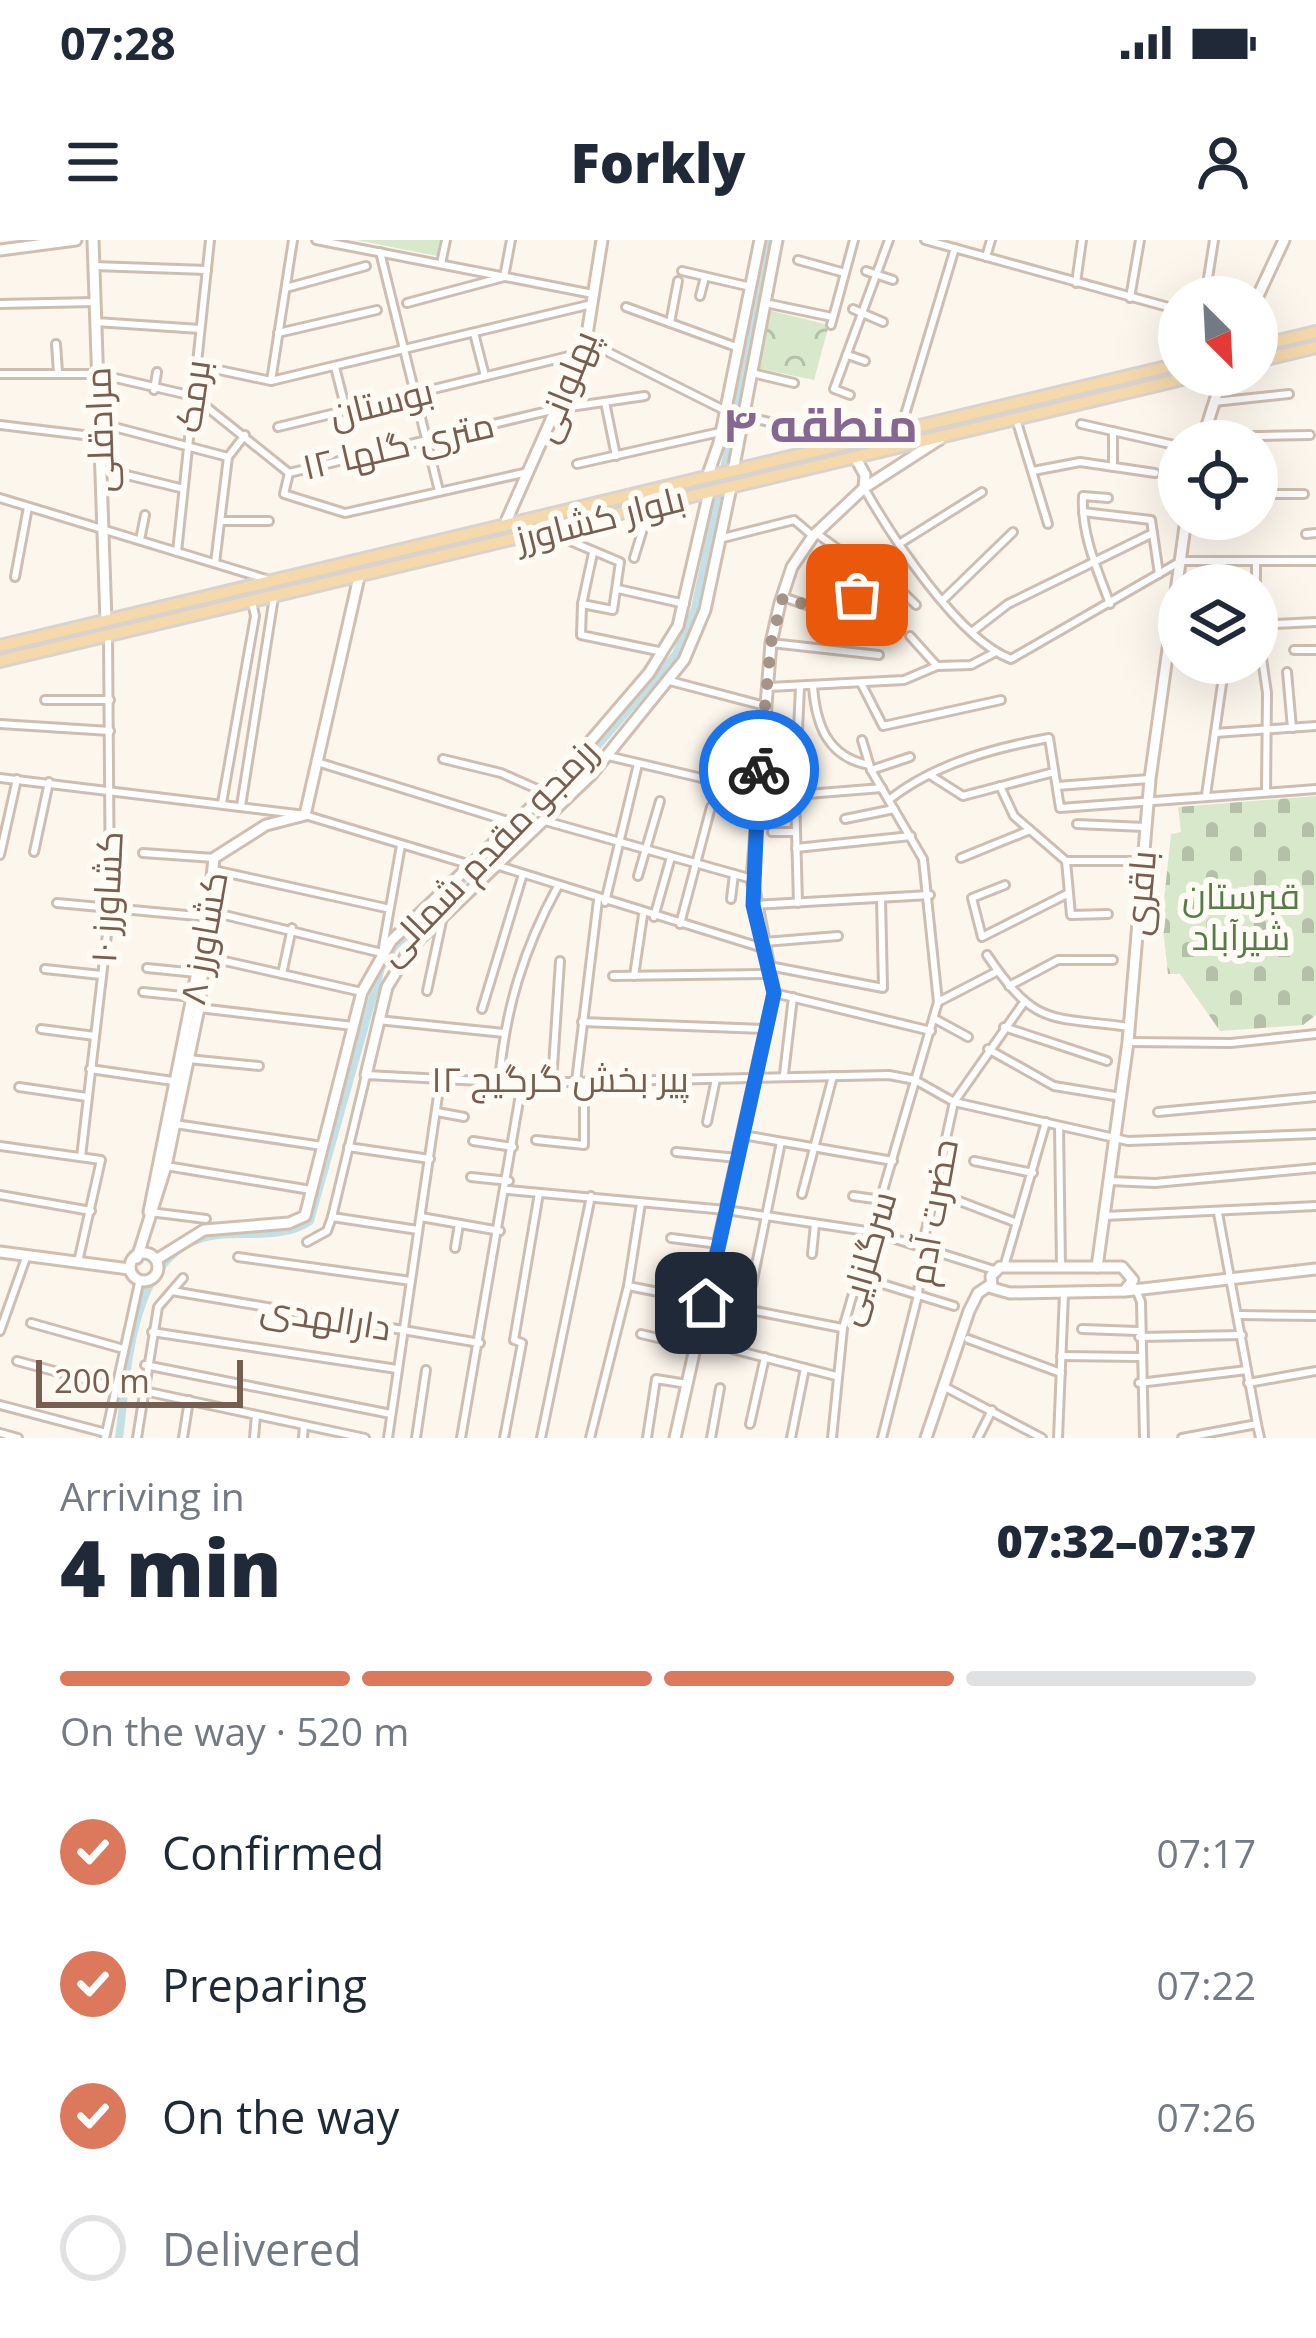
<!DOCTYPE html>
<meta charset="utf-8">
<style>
:root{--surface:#fff;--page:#f2f2f3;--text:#1f2937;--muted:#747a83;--line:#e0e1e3;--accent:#dc785c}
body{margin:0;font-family:"Open Sans",Cairo,sans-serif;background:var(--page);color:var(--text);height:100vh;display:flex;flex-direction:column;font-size:45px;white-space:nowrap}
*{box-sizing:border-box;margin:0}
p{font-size:39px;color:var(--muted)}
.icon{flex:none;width:66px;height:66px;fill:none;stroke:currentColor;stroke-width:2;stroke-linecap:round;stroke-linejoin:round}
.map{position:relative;height:1198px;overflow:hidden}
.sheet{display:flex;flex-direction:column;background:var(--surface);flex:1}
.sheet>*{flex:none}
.needle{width:78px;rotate:156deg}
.tools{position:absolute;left:1158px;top:36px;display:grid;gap:24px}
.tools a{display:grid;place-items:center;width:120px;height:120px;border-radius:50%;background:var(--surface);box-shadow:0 12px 48px #0002;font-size:60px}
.scale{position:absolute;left:36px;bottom:30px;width:207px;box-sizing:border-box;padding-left:12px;border:6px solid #765e50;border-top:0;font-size:33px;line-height:42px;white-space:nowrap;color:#765e50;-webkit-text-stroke:9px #fefaf4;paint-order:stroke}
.pin{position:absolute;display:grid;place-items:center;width:102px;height:102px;color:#fff;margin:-51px;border-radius:24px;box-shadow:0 6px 18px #0006}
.courier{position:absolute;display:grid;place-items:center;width:120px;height:120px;margin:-60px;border:9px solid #1a73e8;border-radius:50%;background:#fff;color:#222;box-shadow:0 3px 15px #0007}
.head em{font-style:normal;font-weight:800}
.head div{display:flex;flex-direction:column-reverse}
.head{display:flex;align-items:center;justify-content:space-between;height:204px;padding:0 60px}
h1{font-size:78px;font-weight:800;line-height:90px}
.bar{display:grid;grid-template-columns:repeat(4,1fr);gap:18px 12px;align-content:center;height:144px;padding:0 60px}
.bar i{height:15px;border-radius:9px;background:var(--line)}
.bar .active{background:var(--accent)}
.bar p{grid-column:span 4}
ol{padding:0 60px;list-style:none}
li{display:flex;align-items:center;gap:36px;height:132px}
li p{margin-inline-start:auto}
li .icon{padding:12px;border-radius:50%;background:var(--accent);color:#fff;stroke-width:4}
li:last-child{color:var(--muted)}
li i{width:66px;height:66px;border:6px solid var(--line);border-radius:50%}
.status{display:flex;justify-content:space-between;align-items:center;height:84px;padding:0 60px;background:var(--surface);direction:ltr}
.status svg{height:33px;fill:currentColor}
header{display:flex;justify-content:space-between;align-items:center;height:156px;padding:0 60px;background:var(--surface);font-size:54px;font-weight:800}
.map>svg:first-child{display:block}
.grass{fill:url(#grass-tufts)}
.cemetery{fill:url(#cemetery-stones)}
.park{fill:url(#park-crowns)}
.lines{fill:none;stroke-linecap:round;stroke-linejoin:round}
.canal{stroke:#c2e0e5;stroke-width:8}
.street-casing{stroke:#cebeb2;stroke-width:12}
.secondary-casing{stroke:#d0bfb0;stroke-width:15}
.primary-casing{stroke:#d9d2ce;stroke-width:16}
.street{stroke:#fff;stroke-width:6}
.secondary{stroke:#fff;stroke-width:9}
.primary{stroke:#f5d9ab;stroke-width:10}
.done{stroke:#a59387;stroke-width:12;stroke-dasharray:0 21.6}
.route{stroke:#1a73e8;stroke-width:15}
.labels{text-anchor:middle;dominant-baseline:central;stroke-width:12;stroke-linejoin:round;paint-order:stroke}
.street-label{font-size:36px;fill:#765e50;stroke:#fefaf4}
.park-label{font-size:36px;fill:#587b49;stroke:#fefaf4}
.district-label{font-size:48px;font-weight:bold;fill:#846891;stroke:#fefaf4}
</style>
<div class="status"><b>07:28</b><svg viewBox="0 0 49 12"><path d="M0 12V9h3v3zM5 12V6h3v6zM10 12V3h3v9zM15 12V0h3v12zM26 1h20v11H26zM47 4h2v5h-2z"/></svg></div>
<header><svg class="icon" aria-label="menu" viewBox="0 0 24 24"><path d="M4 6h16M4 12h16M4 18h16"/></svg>Forkly<svg class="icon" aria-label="person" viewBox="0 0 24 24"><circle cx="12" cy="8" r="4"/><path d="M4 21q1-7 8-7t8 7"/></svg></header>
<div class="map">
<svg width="1316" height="1198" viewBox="0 0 1316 1198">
<defs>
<pattern id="grass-tufts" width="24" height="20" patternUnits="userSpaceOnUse" patternTransform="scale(3)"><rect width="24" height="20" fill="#d8e9cb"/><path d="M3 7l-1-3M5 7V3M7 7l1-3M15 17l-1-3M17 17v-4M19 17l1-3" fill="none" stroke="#b4c0a7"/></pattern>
<pattern id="cemetery-stones" width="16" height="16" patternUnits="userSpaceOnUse" patternTransform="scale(3)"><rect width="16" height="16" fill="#d8e9cb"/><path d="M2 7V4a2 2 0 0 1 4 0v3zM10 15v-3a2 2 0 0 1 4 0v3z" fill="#b4c0a7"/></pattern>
<pattern id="park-crowns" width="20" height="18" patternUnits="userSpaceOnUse" patternTransform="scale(3)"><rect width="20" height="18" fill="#d8e9cb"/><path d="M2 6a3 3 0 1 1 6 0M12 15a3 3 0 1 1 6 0" fill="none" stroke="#b4c0a7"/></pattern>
</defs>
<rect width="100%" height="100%" fill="#fcf6ed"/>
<path class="grass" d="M356,0H440L437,16Z"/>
<path class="cemetery" d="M1316,556V775L1303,785L1220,791L1180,734H1168L1162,679L1171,594L1181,592L1178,567Z"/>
<path class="park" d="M768,70L829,85L814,140L756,128Z"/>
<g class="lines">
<g class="canal">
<path d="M725,224L768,0"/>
<path d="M119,1198C128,1133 128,1004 218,995C247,992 285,999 310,981L381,728L394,707L583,523L676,414L695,368L718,259"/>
</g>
<g class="street-casing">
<g id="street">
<path d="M316,0L593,54"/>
<path d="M925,0L1179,70"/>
<path d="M380,12L439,251"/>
<path d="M986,17L991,0"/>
<path d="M798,20L845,33"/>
<path d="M441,24L446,0"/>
<path d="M94,26L207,30"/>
<path d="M682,31L751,47"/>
<path d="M866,31L893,40"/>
<path d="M1076,43L1082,0"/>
<path d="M286,48L366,26"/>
<path d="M700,56L705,37"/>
<path d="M1205,57L1214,0"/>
<path d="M1130,58L1140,0"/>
<path d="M407,63L504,37L511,0"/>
<path d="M765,63L832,77"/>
<path d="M0,64L95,62"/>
<path d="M626,67L739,108"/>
<path d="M853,69L883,82"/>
<path d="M96,82L200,89"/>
<path d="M670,83L678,41"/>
<path d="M831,85L854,0"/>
<path d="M278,93L377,70"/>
<path d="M474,93L485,136"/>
<path d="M586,101L726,171"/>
<path d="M56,104L58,132"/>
<path d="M848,115L865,121"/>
<path d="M335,127L346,170"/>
<path d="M219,130L271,141L592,64"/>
<path d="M752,133L794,143"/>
<path d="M0,134H98L193,156L289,233L556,169L645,156"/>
<path d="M271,141L293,0"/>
<path d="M154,150L157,132"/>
<path d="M850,155L834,149L889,0"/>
<path d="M605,162L616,216"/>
<path d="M1214,162L1289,154"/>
<path d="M744,176L786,186"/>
<path d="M1016,179L1048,284"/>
<path d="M99,183L228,217"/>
<path d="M1081,184L1179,206"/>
<path d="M0,185L100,197"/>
<path d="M278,187L581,113"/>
<path d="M901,188L955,8"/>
<path d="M1113,191V227"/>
<path d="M1205,197L1310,195"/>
<path d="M577,224L720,192"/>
<path d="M102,229L180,248"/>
<path d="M1033,231L1080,222L1155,233"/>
<path d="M289,233L284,254L345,273L528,232"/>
<path d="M864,248C892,297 959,400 1011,419L1181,321H1316"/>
<path d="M1257,254H1304"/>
<path d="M0,258L266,339"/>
<path d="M1108,258L1083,256C1081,294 1097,329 1110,364"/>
<path d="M1083,272L1151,280L1159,334"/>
<path d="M221,281H269"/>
<path d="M560,288L570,301L620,322L613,370L582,364L593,313"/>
<path d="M816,293L846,315L878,328L916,365"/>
<path d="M1306,294L1316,293"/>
<path d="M723,298L794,280L813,296"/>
<path d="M140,300L145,275"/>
<path d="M899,304L982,252"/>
<path d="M177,312L210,0"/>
<path d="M634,318L650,266"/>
<path d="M1256,321V345"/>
<path d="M215,323L228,217L245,195"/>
<path d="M15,337L28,267"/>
<path d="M618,349L685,364"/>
<path d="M783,357L815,368L857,355"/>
<path d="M944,359L1013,292"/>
<path d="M582,364L581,395L663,412"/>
<path d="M1257,384L1267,453L1266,552"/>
<path d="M1257,385L1316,382"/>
<path d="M973,391L1008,364L1153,293"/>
<path d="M910,396L937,426"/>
<path d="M771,403L879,415"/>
<path d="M1294,410H1316"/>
<path d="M1287,432L1292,488"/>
<path d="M670,441L765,466"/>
<path d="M861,443L883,486L1001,460"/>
<path d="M769,447L904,440L937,426L971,425L994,413"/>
<path d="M813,447C816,484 827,517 869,525"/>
<path d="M45,460H110"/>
<path d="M0,484L110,491"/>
<path d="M1215,493L1316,486"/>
<path d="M608,516L757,551L795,555L882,548"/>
<path d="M443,519L501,533L546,553"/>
<path d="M317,522L514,583"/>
<path d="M871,530L910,517"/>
<path d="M930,535L963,556L1054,532"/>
<path d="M0,538L305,575L471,625"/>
<path d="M1000,546L1014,576L1066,621L1071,675L1108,674"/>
<path d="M1057,546L1149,539"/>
<path d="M1206,555L1225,423"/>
<path d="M890,559C935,524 993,508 1049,498L1060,568L1316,549"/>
<path d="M222,563L255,376L252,362"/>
<path d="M241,566L274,357"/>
<path d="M845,579L894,569"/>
<path d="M545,581L752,639"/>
<path d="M1077,584L1144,587"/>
<path d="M772,592H796"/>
<path d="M796,608L911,596"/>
<path d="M34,612L49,542"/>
<path d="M143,613L214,618"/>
<path d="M0,615L17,539"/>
<path d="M961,618L1030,590"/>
<path d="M1067,621H1141"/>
<path d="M499,626L763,708"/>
<path d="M214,630L386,668"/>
<path d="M638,636L660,561"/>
<path d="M1005,645L972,658L982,697L1069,653"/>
<path d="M731,659L734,634"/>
<path d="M605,662L638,524"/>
<path d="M57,663L208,677"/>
<path d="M798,663L795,555L800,447"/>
<path d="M754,665L930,655"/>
<path d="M208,671L382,713L401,605"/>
<path d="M654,677L671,617"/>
<path d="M680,684L711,567"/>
<path d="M764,702L838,696"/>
<path d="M987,715C1036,787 1047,776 1129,787"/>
<path d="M207,717L362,752"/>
<path d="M769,726L883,748L881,658"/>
<path d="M147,728L197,733"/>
<path d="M45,729L101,735"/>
<path d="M282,734L292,688"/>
<path d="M613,736L771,734"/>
<path d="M634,736L643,675"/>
<path d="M1009,746L1058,720H1113"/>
<path d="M427,751L442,681"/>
<path d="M143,752L193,757"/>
<path d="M774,753L931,791"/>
<path d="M938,762L998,731"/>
<path d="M199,768L353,786"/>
<path d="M482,769L523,634"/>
<path d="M935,779L968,797"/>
<path d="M378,780L504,793"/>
<path d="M582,782L765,789"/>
<path d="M1004,787L1107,821"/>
<path d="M41,789L95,796"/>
<path d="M1128,802L1231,803L1316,794"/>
<path d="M988,809L1054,846L1121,857"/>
<path d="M188,819L259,826"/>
<path d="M90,829L173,841"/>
<path d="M784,834L793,757"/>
<path d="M576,841L598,660"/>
<path d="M499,842C505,770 523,710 558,646"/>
<path d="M552,842L560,721"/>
<path d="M19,847L87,857"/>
<path d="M437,872L464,877"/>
<path d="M1158,872L1316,857"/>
<path d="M707,882L716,839"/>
<path d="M175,884L322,906"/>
<path d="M1059,886L1061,1027"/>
<path d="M743,895L893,921"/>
<path d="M536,900L584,905V843"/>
<path d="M473,901L513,907"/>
<path d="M0,906L101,920L78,1022"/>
<path d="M348,907L430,919"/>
<path d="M676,912L738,918"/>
<path d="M81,917L110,668L108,395"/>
<path d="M974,921L1033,933"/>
<path d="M166,926L311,950"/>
<path d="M471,937L509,941"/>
<path d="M1110,941L1155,943L1316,928"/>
<path d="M508,950L726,970L873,992L994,1030"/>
<path d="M933,951L1017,983"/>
<path d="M802,954L833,836"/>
<path d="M0,955L91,971"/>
<path d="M853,956L882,960"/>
<path d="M150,972L206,979"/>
<path d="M1105,976L1316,966"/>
<path d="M332,977L418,990"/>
<path d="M421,977L500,991"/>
<path d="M671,998L719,1004"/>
<path d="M307,1002L327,991L332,977L366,835L522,843L889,835L915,840L954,862L1128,901L1316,894"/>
<path d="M455,1008L459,984"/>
<path d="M812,1014L815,984"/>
<path d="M238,1017L411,1041"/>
<path d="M1004,1027L1046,882"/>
<path d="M856,1036L954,1066"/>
<path d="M752,1045L781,902"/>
<path d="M628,1046L842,1088"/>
<path d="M1135,1047L1141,1062L1144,1198"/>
<path d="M172,1051L480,1103"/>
<path d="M1239,1075L1316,1076"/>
<path d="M31,1083L120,1108"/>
<path d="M1082,1089L1138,1091"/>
<path d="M0,1091L27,1015"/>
<path d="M152,1092L397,1129"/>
<path d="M641,1094L696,1107"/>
<path d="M1139,1097L1242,1095"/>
<path d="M968,1099L1061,1133"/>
<path d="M697,1100L836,1136"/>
<path d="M1061,1116L1139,1117"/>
<path d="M17,1121L114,1147"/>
<path d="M145,1125L391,1174"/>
<path d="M1139,1143L1247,1130"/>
<path d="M1248,1143L1316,1131"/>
<path d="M943,1146L1042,1198"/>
<path d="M144,1151L365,1198"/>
<path d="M0,1165L106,1193"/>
<path d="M750,1184L765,1117"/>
<path d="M1257,1184L1260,1198"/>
<path d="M0,1193L18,1198"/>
<path d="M105,1198L139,1043"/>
<path d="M137,1198L158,1067L183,1038"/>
<path d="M183,1198L189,1160"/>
<path d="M254,1198L256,1175"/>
<path d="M303,1198L304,1185"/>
<path d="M388,1198L440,842"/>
<path d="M416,1198L426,1130"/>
<path d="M461,1198L522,843"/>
<path d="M504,1198L522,1103L514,1100L539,953"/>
<path d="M541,1198L591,956"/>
<path d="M590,1198L628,1046L641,963"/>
<path d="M647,1198L656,1139L687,1144"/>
<path d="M711,1198L720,1148"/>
<path d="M791,1198L805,1128"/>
<path d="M832,1198L843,1088L938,762L923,619L871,530L862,500"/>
<path d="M882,1198L918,1055L922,1008L954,862L1022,765"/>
<path d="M978,1198L992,1170"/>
<path d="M1058,1198L1064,1054"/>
<path d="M1182,1198L1257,1184L1218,973"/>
</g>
</g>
<g class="secondary-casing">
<g id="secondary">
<path d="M93,0L106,381"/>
<path d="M0,10L76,0"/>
<path d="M1257,58L1284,0"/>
<path d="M1202,201L1223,135"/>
<path d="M855,217L865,235L864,248"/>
<path d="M733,231L777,0"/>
<path d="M707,237L719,203L760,0"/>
<path d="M504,286L586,101L602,0"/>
<path d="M366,835L387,747L412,706L591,535L684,420L705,370L731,247"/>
<path d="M149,972L208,677L214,618L266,585L305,575L359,337"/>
<path d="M0,1012L129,1029"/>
<circle cx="144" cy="1027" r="14"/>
<path d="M137,1018L166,926L199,768L208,677"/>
<path d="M159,1018L204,990L289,983L305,976L362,752L391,701L546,553L649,433L678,386L709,252"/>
<path d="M1000,1027H1122L1133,1040L1124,1051L1010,1053L992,1048L991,1036Z"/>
<path d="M1097,1027L1128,802L1150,539L1186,279"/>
<path d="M1125,1051L1316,1029"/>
<path d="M675,1198L774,753L752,639L771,403L780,363L792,327L813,296L864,248L940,199"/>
<path d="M926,1198L969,1071L978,1053L990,1045"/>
</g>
</g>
<g class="primary-casing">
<g id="primary">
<path d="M1257,106L1316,92"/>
<path d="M1257,121L1316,107"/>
<path d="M0,406L1179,124"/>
<path d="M0,421L1199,135"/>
</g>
</g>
<use href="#street" class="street"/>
<use href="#secondary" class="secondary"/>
<use href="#primary" class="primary"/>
</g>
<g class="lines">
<path class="done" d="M759,530L771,403L783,357L815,368L857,355"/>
<path class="route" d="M706,1063L774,753L753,665L759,530"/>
</g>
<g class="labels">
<g class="street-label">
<text transform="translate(564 146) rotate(-68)">پهلوانی</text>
<text transform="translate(192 156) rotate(-82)">برمک</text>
<text transform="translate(381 162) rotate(-14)">بوستان</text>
<text transform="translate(99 190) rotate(-92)">مرادقلی</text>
<text transform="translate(398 205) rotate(-13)">۱۲ متری گلها</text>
<text transform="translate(600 278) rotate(-14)">بلوار کشاورز</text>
<text transform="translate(487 611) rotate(-46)">رزمجو مقدم شمالی</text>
<text transform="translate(1139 653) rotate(-85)">باقری</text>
<text transform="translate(106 657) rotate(-87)">کشاورز ۱۰</text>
<text transform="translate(203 698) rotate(-80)">کشاورز ۸</text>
<text x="560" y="838">پیر بخش گرگیج ۱۲</text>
<text transform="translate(932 972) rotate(-80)">حضرت آدم</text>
<text transform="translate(865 1018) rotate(-74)">سرگلزایی</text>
<text transform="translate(326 1077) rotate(9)">دارالهدی</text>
</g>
<g class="park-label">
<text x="1241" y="655">قبرستان<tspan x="1241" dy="41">شیرآباد</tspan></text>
</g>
<g class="district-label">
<text x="820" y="183">منطقه ۴</text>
</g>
</g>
</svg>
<div class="tools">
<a><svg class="needle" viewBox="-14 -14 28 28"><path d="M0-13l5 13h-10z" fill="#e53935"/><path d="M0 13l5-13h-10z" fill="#747a83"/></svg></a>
<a><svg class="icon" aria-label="locate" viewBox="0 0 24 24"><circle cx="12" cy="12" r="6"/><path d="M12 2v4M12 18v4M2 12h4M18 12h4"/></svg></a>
<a><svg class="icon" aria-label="layers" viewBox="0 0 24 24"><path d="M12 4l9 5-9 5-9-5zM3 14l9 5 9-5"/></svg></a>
</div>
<div class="scale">200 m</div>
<div class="pin" style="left:857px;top:355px;background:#ea580c"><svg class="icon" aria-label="bag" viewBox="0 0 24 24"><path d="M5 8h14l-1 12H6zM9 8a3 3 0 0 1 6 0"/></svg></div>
<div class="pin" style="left:706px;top:1063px;background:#1f2937"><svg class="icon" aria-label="home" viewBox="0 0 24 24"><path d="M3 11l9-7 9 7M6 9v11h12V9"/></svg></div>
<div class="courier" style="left:759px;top:530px"><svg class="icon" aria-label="bike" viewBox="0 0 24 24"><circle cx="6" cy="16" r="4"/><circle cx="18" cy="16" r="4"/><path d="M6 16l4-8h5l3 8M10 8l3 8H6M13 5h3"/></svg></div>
</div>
<section class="sheet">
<div class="head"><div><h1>4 min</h1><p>Arriving in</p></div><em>07:32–07:37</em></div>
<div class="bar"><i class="active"></i><i class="active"></i><i class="active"></i><i></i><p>On the way · 520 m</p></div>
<ol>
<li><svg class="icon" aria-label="check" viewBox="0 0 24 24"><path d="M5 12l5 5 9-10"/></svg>Confirmed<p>07:17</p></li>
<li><svg class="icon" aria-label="check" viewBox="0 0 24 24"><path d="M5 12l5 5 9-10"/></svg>Preparing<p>07:22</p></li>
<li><svg class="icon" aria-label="check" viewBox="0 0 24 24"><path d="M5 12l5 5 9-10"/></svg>On the way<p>07:26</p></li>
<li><i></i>Delivered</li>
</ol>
</section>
